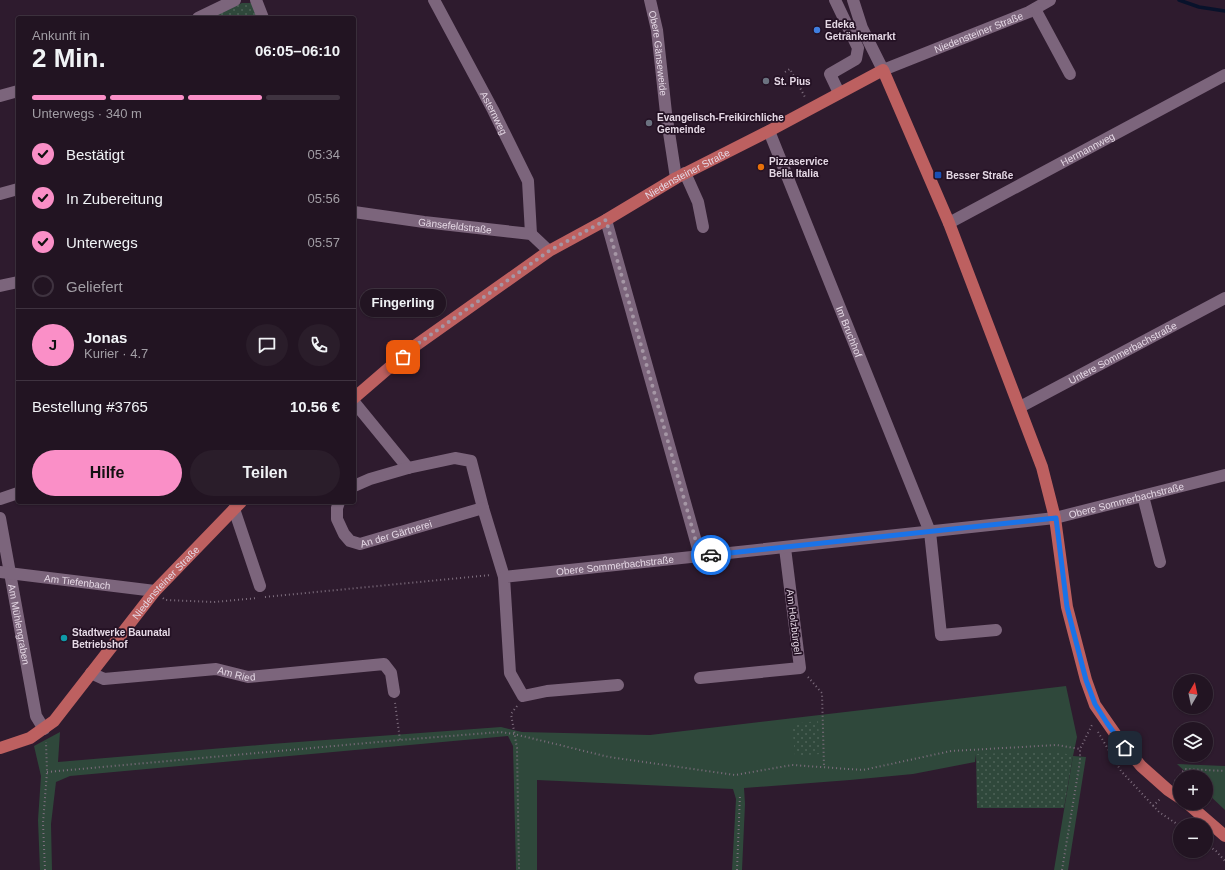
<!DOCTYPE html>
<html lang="de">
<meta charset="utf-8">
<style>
:root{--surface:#221422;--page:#2a1d2a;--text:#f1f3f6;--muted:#a29ea5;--line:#3f3340;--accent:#fa8fc7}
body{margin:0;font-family:Arial,sans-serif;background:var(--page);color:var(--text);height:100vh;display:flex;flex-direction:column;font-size:15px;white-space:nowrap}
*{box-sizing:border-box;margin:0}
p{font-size:13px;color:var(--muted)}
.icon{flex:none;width:22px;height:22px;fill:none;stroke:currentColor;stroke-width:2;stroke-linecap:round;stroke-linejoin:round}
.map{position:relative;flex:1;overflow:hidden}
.side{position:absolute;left:16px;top:16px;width:340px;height:488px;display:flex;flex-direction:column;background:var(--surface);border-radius:4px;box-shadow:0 1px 3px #0004,0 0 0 1px var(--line)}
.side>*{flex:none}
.needle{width:26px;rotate:9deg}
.tools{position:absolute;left:1173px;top:674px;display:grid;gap:8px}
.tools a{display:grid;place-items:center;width:40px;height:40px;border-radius:50%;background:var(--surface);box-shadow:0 1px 3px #0004,0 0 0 1px var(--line);font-size:20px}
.pin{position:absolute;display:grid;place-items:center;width:34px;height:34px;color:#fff;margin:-17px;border-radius:8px;box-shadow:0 2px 6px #0006}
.courier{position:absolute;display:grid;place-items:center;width:40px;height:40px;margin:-20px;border:3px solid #1a73e8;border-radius:50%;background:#fff;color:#222;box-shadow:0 1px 5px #0007}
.bubble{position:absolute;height:28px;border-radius:14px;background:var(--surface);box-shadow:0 1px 3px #0004,0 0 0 1px var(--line);font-size:13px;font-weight:700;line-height:28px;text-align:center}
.head em{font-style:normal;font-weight:700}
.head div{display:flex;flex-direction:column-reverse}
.head{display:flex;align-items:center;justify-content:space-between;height:68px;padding:0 16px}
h1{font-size:26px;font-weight:700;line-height:30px}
.bar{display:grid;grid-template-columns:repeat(4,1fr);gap:6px 4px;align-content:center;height:48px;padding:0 16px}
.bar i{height:5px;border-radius:3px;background:var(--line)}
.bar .on{background:var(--accent)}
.bar p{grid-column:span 4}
.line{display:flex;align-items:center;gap:10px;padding:0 16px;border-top:1px solid var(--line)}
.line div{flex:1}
.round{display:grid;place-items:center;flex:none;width:42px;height:42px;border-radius:21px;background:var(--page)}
ol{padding:0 16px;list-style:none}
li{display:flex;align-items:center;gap:12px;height:44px}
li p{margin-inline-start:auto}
li .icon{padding:4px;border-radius:50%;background:var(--accent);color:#111;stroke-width:4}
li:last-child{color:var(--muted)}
li i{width:22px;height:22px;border:2px solid var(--line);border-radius:50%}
.action{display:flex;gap:8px;margin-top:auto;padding:8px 16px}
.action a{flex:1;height:46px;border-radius:24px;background:var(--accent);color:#111;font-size:16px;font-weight:700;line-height:46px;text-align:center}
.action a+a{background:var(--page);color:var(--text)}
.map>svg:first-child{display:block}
.grass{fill:#2f483b}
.park{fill:url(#park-dots)}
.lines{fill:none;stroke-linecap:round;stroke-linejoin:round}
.stream{stroke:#08122b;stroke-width:3.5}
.path{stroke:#7e6e7e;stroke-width:2;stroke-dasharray:1 3;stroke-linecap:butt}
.minor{stroke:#7c657c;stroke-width:12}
.major{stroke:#bd6060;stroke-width:12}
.done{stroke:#a596a5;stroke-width:4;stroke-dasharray:0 7.2}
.route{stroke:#1a73e8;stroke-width:5}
.shop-dot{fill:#3f7fe0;stroke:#241124;stroke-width:1.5}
.worship-dot{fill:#6b7280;stroke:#241124;stroke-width:1.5}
.food-dot{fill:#e8710a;stroke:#241124;stroke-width:1.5}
.transit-dot{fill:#1a4fb4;stroke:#241124;stroke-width:1.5}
.culture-dot{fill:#0f9aa8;stroke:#241124;stroke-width:1.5}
.labels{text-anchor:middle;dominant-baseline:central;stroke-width:3.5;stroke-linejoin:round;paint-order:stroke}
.poi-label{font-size:10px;font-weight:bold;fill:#e5d8e5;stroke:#241124;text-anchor:start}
.street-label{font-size:10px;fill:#e5d8e5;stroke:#241124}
</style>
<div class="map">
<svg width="1225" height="870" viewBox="0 0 1225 870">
<defs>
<pattern id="park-dots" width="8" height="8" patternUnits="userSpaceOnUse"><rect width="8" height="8" fill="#2f483b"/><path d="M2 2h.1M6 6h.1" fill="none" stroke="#4d6257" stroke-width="1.8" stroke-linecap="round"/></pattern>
</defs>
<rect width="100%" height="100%" fill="#2e1b2e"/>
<g class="grass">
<path d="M1066,686L1077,737L1073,756L1086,757L1068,870H1054L1073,756L976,754L975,762L913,774L850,780L744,788L745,804L742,870H732L736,799L733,789L537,780V870H516L513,746L508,736L70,776L56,782L51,824L52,870H40L38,820L41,776L34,746L60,732L58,762L271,744L501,727L522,732L650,735Z"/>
<path d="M1177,764L1225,766V810L1206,792V777H1191Z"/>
</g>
<g class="park">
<path d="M242,3H254L260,18H208Z"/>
<path d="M818,721L820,754L795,756L792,724Z"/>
<path d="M1056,751L1073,756L1064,808H977L976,754Z"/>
</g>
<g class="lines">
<path class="stream" d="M1179,0L1199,7L1225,11"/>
<g class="path">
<path d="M785,72L790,69L806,99"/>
<path d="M265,597L491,575"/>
<path d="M163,598L165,600L214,602L258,598"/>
<path d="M808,677L822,693L824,767"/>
<path d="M395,703L400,740"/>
<path d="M517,706L511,714L517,748L519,870"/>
<path d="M1098,732L1121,771L1159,812L1180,826"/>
<path d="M47,772L400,740L500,732L514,734L609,757L735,775L792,765L863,770L951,751L1057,745L1080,749"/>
<path d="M1175,781L1185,769L1225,771"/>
<path d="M1153,806L1161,798"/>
<path d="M1206,844L1216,851L1225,861"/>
<path d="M45,870L43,823L47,772L46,742"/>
<path d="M737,870L740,795"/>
<path d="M1062,870L1080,761V749L1093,723"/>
</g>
<g class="minor">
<path d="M256,0L263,18"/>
<path id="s1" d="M434,0L493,110L528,181L531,234"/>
<path id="s2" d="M650,0L657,30L666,113L676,178"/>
<path d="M835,0L858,48L856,59L830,74L839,93"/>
<path id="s3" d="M853,0L862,28L883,70L1029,12L1050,0"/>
<path d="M1035,9L1070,74"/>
<path d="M198,18L235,0"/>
<path d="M0,96L18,91"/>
<path id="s4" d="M769,131L930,532L941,635L996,630"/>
<path d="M685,173L698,202L703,227"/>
<path d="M0,194L18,189"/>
<path id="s5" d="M354,212L424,222L531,234L549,251"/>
<path d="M606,220L700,556"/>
<path id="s6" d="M949,223L1225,75"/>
<path d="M0,286L18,282"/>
<path d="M354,402L408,468"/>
<path id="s7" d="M1020,407L1225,298"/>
<path d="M1143,496L1160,562"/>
<path d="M0,499L18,493"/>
<path id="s8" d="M339,502L337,508V519L344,534L350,541L360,544L483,508L471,461L455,458L408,468L370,479L354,486"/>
<path d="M483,508L504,577"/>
<path d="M234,509L260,586"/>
<path id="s9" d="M0,518L36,716L44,729"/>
<path id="s10" d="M0,572L155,591"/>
<path id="s11" d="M91,673L104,679L216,669L248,677L384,664L391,673L394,692"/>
<path d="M700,678L800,668L785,548"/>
<path id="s12" d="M618,685L547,691L523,696L510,673L504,577L1055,518L1225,475"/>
</g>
<g class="major">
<path id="s13" d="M354,398L412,348L549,251L606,220L676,178L769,131L883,70L949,223L1042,467L1055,518L1067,607L1086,680L1095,705L1118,738L1141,766L1168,790L1180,798"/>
<path id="s14" d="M0,748L30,738L54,721L155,591L241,502"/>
<path d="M1187,803L1225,836"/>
</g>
</g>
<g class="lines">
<path class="done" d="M403,357L412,348L549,251L606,220L700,556L711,555"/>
<path class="route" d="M711,555L1056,518L1067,607L1086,680L1095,704L1107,723L1125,748"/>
</g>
<circle class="shop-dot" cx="817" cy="30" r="4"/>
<g class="worship-dot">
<circle cx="766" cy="81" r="4"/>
<circle cx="649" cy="123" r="4"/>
</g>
<circle class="food-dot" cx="761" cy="167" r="4"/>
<rect class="transit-dot" x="934" y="171" width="8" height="8" rx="2"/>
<circle class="culture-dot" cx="64" cy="638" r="4"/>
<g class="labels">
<g class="poi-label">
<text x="825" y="24">Edeka<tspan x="825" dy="12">Getränkemarkt</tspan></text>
<text x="774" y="81">St. Pius</text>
<text x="657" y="117">Evangelisch-Freikirchliche<tspan x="657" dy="12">Gemeinde</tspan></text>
<text x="769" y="161">Pizzaservice<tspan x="769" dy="12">Bella Italia</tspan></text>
<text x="946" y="175">Besser Straße</text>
<text x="72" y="632">Stadtwerke Baunatal<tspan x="72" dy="12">Betriebshof</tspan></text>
</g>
<g class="street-label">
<text stroke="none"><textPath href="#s3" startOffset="179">Niedensteiner Straße</textPath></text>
<text stroke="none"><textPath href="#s2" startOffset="54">Obere Gänseweide</textPath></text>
<text stroke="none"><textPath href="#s1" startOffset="128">Asternweg</textPath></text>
<text stroke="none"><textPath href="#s6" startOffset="157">Hermannweg</textPath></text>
<text stroke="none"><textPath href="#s13" startOffset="403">Niedensteiner Straße</textPath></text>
<text stroke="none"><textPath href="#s5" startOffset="102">Gänsefeldstraße</textPath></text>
<text stroke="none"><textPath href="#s4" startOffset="216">Im Bruchhof</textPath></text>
<text stroke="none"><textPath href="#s7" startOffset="116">Untere Sommerbachstraße</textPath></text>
<text stroke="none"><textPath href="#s12" startOffset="846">Obere Sommerbachstraße</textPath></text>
<text stroke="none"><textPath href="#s8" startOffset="91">An der Gärtnerei</textPath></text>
<text stroke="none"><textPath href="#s12" startOffset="330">Obere Sommerbachstraße</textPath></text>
<text stroke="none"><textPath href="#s10" startOffset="78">Am Tiefenbach</textPath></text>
<text stroke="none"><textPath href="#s14" startOffset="239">Niedensteiner Straße</textPath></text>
<text transform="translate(794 622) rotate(83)">Am Holzbürgel</text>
<text stroke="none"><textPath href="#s9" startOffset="108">Am Mühlengraben</textPath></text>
<text stroke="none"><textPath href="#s11" startOffset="148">Am Ried</textPath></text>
</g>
</g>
</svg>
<div class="tools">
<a><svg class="needle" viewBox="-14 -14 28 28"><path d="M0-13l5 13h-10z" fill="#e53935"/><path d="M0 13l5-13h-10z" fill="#a29ea5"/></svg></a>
<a><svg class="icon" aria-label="layers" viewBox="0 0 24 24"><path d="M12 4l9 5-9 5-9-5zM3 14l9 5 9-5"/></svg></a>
<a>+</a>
<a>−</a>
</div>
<div class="pin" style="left:403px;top:357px;background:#ea580c"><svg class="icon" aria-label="bag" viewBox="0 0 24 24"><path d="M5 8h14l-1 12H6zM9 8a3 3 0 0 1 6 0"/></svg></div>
<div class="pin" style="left:1125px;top:748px;background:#1f2937"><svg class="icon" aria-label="home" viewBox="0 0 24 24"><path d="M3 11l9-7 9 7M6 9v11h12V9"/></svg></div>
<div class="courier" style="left:711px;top:555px"><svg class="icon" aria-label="car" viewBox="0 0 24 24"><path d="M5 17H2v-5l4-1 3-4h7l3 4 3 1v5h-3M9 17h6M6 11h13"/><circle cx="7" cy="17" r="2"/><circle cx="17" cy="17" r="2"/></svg></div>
<div class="bubble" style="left:360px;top:289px;width:86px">Fingerling</div>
<section class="side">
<div class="head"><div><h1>2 Min.</h1><p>Ankunft in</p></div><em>06:05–06:10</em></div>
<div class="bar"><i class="on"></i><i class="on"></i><i class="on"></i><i></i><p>Unterwegs · 340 m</p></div>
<ol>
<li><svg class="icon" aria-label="check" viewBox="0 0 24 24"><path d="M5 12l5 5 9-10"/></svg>Bestätigt<p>05:34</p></li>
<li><svg class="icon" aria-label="check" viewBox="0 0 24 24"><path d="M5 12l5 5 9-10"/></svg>In Zubereitung<p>05:56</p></li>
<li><svg class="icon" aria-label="check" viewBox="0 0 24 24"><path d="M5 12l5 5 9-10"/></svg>Unterwegs<p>05:57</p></li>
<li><i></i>Geliefert</li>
</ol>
<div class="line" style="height:72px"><b class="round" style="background:var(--accent);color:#111">J</b><div><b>Jonas</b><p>Kurier · 4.7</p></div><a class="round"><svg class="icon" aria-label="chat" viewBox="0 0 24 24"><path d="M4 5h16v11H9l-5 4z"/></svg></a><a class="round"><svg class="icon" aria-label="phone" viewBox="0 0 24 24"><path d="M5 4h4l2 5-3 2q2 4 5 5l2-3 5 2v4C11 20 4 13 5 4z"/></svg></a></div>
<div class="line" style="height:52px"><div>Bestellung #3765</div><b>10.56 €</b></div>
<div class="action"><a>Hilfe</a><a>Teilen</a></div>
</section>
</div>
